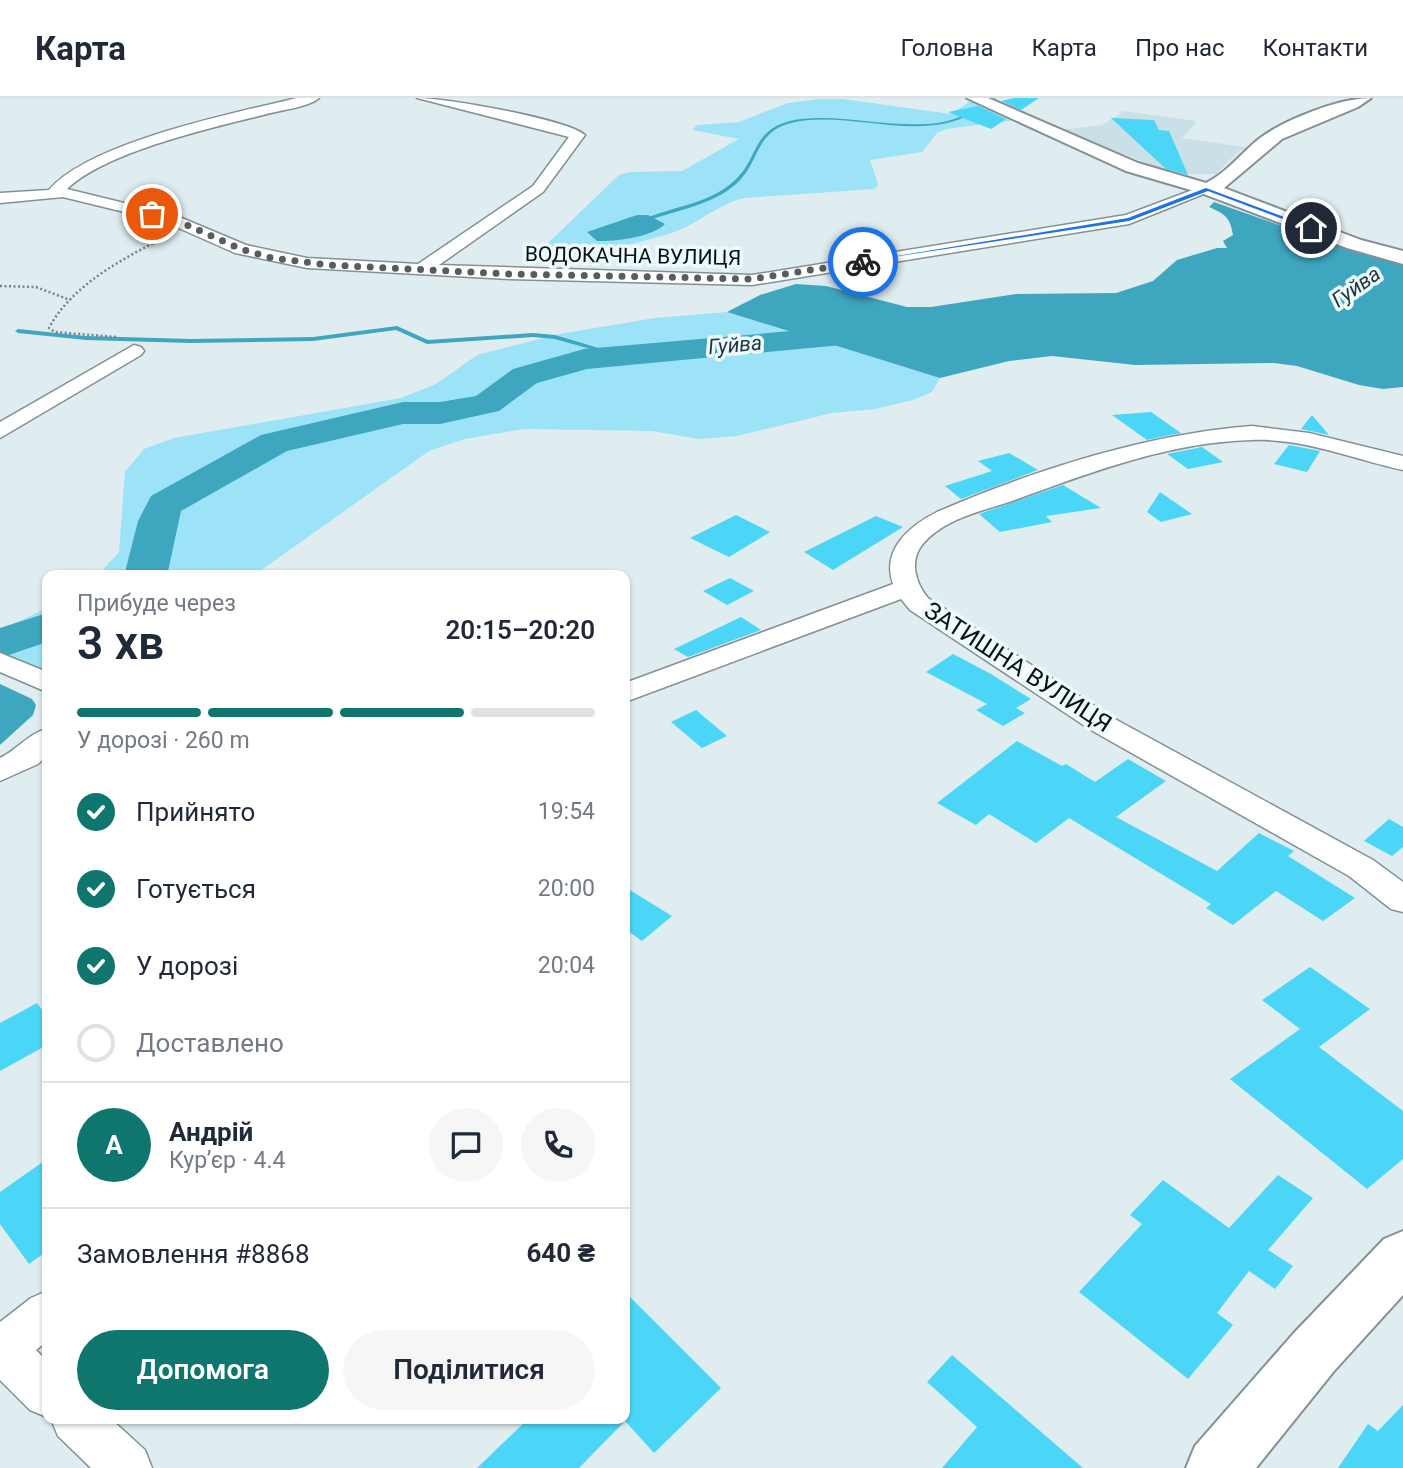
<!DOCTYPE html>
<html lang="uk">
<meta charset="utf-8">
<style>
:root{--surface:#fff;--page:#f6f6f7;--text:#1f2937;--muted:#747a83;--line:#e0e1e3;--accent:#0f766e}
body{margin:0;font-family:Roboto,sans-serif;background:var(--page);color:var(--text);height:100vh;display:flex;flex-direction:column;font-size:26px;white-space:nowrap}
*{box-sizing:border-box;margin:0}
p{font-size:23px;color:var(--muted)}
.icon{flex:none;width:38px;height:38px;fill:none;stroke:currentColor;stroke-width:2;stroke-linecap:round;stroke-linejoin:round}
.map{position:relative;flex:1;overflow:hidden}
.sheet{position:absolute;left:42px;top:472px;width:588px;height:854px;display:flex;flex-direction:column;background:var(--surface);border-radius:14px;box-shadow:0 2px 5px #0004}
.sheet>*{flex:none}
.pin{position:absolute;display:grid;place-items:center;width:60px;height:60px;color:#fff;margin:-30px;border:4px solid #fff;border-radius:50%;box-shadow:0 2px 7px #0007}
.courier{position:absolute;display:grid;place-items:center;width:70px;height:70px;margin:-35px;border:5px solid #1a73e8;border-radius:50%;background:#fff;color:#222;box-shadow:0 2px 9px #0007}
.summary em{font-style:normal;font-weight:600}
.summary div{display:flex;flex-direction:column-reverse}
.summary{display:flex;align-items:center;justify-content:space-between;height:119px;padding:0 35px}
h1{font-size:46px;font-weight:600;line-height:52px}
.bar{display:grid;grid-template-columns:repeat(4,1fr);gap:10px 7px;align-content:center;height:84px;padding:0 35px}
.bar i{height:9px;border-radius:5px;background:var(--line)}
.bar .on{background:var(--accent)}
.bar p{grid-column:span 4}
.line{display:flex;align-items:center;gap:18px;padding:0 35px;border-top:2px solid var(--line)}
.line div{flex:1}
.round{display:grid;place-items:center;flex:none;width:74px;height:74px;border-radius:37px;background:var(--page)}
ol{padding:0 35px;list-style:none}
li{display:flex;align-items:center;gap:21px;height:77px}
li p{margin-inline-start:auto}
li .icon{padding:7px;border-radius:50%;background:var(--accent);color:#fff;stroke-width:4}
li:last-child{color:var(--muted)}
li i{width:38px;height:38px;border:4px solid var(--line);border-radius:50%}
.primary-button{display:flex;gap:14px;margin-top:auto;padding:14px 35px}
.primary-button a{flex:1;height:80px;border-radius:42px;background:var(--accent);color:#fff;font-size:28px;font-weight:600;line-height:80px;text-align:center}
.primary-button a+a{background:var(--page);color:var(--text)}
header{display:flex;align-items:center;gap:42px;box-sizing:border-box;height:98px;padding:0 35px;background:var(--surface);border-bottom:2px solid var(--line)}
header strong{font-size:33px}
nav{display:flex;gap:38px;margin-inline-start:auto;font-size:24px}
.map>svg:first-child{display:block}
.built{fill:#c9e0e6}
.green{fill:#9de3f7}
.water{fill:#3fa6c0}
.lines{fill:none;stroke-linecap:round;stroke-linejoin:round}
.stream{fill:#3fa6c0;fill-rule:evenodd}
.river{fill:#3fa6c0;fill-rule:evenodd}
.building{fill:#4bd6f7}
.minor-casing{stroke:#849094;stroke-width:3}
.tertiary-casing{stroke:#849094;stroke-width:4}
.path{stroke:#798386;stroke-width:2.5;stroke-dasharray:2 2.5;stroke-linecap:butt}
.minor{fill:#fff;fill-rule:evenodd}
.tertiary{fill:#fff;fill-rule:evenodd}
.route{fill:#1a73e8}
.done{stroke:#555d5f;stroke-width:7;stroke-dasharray:0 12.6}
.labels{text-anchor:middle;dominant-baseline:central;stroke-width:7;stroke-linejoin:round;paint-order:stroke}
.far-street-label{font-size:21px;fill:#0a0f10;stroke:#edfafe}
.far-water-label{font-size:21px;font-style:italic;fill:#1f363c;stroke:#edfafe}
.street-label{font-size:24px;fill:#0a0f10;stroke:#edfafe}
</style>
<header>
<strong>Карта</strong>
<nav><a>Головна</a><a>Карта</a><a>Про нас</a><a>Контакти</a></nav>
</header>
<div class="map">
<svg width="1403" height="1370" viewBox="0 0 1403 1370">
<rect width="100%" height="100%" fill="#dfedf1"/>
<path class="built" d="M1124,13L1197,23L1182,40L1257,51L1240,52L1216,76H1175L1064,33H1051L1102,27Z"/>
<g class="green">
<path d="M975,0H998L987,4L1024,21L946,31L937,35L922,54L870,62L878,86L875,91L745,100C721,105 704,121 682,131C660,141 565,164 546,151L549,144L619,77L630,74L682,73L739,41L692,32L697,27L739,24L788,5L818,1H843L951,16Z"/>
<path d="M727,214L940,280L932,294L913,302L875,311L832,315L737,338L699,341L652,333L524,331L465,341L429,353L253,478H97L119,454L125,374L144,351L174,340L401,300L436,286L477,257L559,236L655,220Z"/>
<path d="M47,510V573L0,554V532Z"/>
</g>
<g class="water">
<path d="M1214,104L1353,153L1403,164V289L1383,291L1359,287L1297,268L1274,265L1135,267L1052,258L1009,263L940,280L727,214L760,197L796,186L826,188L907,209H931L1016,196L1116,195L1153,183L1177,162L1217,150H1227L1223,143L1233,137C1230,119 1225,116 1209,109Z"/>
<path d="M637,117H648L665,126C652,139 615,144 597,143L587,134Z"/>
<path d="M0,586L32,601L36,607L33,617L0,647Z"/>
</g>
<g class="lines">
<g class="stream">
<path d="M969,14L972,15C920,46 847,11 791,25C754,34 760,66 735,87C711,107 675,113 646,123L642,122C672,108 708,107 734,83C759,61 751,33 790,23C802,20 815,20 827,20C863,21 921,33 954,21C959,20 964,16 969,14Z"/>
<path d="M397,228L428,242L533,235L555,237L622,257L619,259L555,241L533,239L427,246L396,232L313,243L191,245L86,242L18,235L15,233L18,231L86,238L191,241L313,239Z"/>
</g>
<g class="river">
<path d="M884,225L895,228L900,235L895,242L587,271L537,285L499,313L440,326H403L287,353L181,413L167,478H124L138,423L151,398L261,337L403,304H440L476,298L513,271L584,251Z"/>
<path d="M47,515V544L0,560V530Z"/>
</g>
</g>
<g class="building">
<path d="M1014,0H1039L1021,12L1001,3Z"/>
<path d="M978,8L1006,21L991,31L948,14Z"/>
<path d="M1111,20L1154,22L1159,32L1169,33L1188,77L1166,71Z"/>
<path d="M1151,314L1181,335L1147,342L1112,317Z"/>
<path d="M1312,317L1329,337L1301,331Z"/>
<path d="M1289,347L1320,353L1307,374L1274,366Z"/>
<path d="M1202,349L1223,364L1188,371L1167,356Z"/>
<path d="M1009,355L1038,372L961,401L945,388L992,373L978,363Z"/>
<path d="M1063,387L1101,410L1046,418L1052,424L1000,434L979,416Z"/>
<path d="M1160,394L1192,416L1161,424L1147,414Z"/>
<path d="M736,417L770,434L729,459L690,440Z"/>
<path d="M876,418L903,429L833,472L804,454Z"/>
<path d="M730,480L754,493L727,507L703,493Z"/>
<path d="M741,519L761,532L688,559L674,551Z"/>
<path d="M953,556L991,576L1031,601L1016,610L1025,615L1003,628L976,612L987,606L926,574Z"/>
<path d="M696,612L727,638L702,650L671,624Z"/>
<path d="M1017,643L1062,668L1066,666L1095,684L1128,661L1166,683L1116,719L1217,773L1259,735L1294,753L1288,758L1355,800L1323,823L1276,793L1233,827L1206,810L1211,806L1069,720L1036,745L989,716L976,727L937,705Z"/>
<path d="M1389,721L1403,729V749L1392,758L1364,743Z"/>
<path d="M625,789L672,818L642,843L625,831Z"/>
<path d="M1310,869L1370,911L1319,949L1403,1013V1061L1367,1091L1230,981L1300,931L1262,902Z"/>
<path d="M37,905L47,919V947L0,973V925Z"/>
<path d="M47,1061V1153L29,1166L0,1126V1094Z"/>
<path d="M1278,1077L1313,1100L1268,1152L1293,1168L1275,1191L1249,1173L1217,1215L1233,1227L1188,1281L1079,1194L1142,1126L1130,1117L1163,1082L1229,1130Z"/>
<path d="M625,1194L721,1290L654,1355L625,1323L579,1370H477L528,1321H625Z"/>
<path d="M952,1257L1083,1370H942L977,1329L927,1284Z"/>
<path d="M1403,1307V1370H1338L1368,1326L1378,1333Z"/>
</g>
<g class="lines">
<g class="minor-casing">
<g id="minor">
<path d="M297,0H319C307,10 279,12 263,17C210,30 105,54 67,91L177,118L246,147L307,160L418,166L533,88L569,39L417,0C445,0 567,21 585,37L543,94L439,167L752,177L1126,117L1203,88L1208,86L1216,91L1129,126L752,187L509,181L307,170L235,155L165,124L63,99L0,105V95L49,92C90,44 235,15 297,0Z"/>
<path d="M134,247L141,249L144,253L141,257L0,340V324Z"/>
<path d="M1252,328L1309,335L1403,358V372C1353,361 1304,340 1252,342C1169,344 1089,375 1012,403C982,413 943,421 922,447C909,464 916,486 928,500L1113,620L1373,762L1403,784V814L1391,811L1349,778L1091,632L910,512L901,501L625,604V585L893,486C881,452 909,428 937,414C1034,372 1147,336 1252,328Z"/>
<path d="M0,555L47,574V594L0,574Z"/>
<path d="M47,631V657L38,666L0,683V660C17,652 29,635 47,631Z"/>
<path d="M47,1193V1243L36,1252L47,1263V1319L30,1312L0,1282V1224L31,1200Z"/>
<path d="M51,1321H111L145,1352L152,1370H91L58,1338Z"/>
</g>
</g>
<g class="tertiary-casing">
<g id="tertiary">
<path d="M967,0H988L1138,65L1206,85C1228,74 1242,54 1260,40C1286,21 1340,0 1371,0L1358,9L1282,41L1224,90L1361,142L1403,153V166L1347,150L1201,95L1126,73Z"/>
<path d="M1403,1133V1197L1334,1273L1256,1370H1186L1195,1348L1294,1235L1384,1141Z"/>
</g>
</g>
<g class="path">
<path d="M0,188L36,189L70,202"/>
<path d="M116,239L55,234L49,230C71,188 123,160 164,140"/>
</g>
<use href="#minor" class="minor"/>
<use href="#tertiary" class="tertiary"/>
</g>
<path class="route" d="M1206,90L1314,130L1309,131L1208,93L1129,123L860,164L1128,120Z"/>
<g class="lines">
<path class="done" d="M152,116L180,124L241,151L272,160L329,167L509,176L752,181L863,164"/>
</g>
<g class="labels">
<g class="far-street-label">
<text transform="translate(633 158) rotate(1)">ВОДОКАЧНА ВУЛИЦЯ</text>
</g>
<g class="far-water-label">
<text transform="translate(1356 189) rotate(-35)">Гуйва</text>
<text transform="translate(735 247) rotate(-5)">Гуйва</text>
</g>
<g class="street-label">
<text transform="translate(1018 569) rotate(33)">ЗАТИШНА ВУЛИЦЯ</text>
</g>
</g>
</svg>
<div class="pin" style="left:152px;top:116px;background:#ea580c"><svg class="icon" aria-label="bag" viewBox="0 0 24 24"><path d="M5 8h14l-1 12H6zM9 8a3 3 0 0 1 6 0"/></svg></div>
<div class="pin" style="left:1311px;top:130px;background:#1f2937"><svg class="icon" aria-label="home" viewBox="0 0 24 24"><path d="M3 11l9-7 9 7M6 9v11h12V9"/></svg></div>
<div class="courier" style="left:863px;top:164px"><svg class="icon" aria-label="bike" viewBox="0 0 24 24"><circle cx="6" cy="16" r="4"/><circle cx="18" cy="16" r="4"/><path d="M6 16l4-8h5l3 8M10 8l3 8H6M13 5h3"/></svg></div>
<section class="sheet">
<div class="summary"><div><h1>3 хв</h1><p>Прибуде через</p></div><em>20:15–20:20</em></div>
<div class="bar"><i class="on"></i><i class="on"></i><i class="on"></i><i></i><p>У дорозі · 260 m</p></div>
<ol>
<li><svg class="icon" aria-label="check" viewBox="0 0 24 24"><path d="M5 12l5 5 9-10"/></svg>Прийнято<p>19:54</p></li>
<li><svg class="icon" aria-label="check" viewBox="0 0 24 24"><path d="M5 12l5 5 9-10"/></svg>Готується<p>20:00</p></li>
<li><svg class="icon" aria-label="check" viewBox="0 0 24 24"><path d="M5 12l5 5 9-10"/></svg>У дорозі<p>20:04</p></li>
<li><i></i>Доставлено</li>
</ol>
<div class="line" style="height:126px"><b class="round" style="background:var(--accent);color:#fff">А</b><div><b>Андрій</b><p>Кур’єр · 4.4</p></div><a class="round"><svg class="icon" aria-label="chat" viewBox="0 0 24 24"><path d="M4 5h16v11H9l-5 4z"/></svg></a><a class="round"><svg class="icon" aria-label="phone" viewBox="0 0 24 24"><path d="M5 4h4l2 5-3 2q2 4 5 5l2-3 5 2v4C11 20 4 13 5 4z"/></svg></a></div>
<div class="line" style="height:91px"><div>Замовлення #8868</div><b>640 ₴</b></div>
<div class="primary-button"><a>Допомога</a><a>Поділитися</a></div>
</section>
</div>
